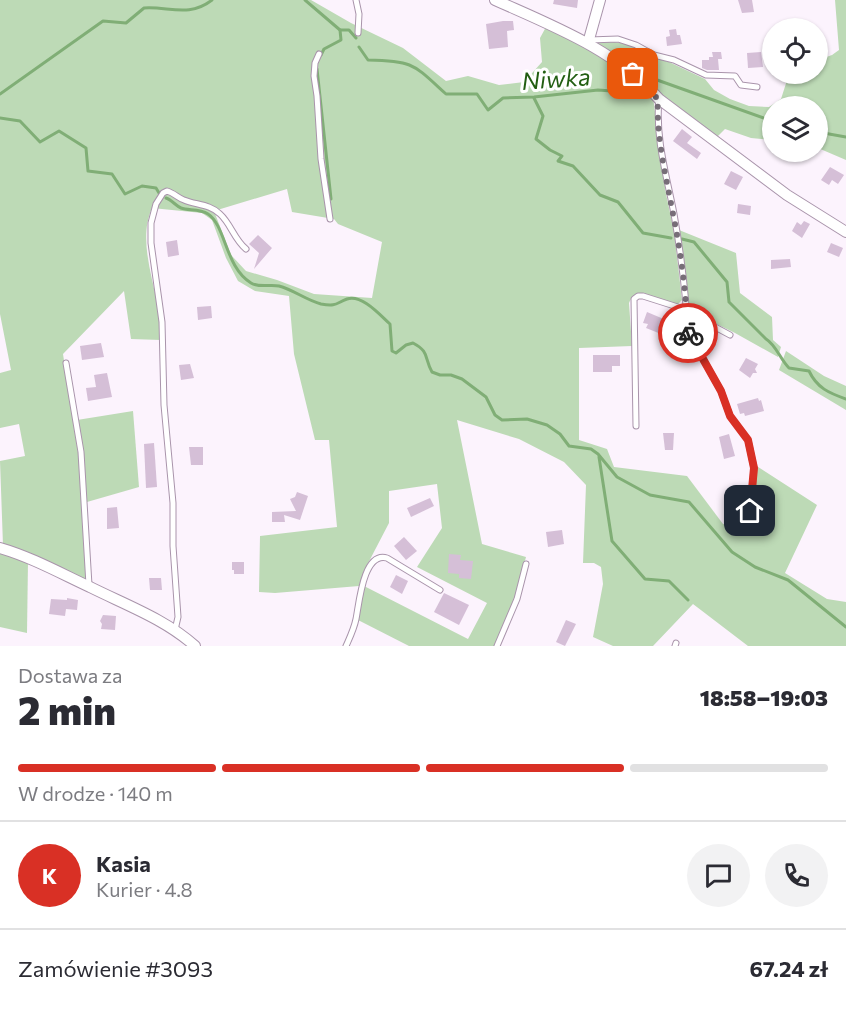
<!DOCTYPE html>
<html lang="pl">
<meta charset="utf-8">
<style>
:root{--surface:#fff;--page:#f2f2f3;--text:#2b2b33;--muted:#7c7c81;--line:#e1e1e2;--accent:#d93025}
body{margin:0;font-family:Commissioner,sans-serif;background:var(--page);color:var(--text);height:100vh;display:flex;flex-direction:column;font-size:22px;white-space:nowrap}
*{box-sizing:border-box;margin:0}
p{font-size:20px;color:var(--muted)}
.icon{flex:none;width:33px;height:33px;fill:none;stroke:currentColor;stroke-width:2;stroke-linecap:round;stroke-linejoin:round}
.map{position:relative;height:646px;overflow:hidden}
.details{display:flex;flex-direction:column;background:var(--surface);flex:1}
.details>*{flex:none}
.controls{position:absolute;left:762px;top:18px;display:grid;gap:12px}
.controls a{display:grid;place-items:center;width:66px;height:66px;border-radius:50%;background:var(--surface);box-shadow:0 2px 4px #0004;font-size:30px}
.pin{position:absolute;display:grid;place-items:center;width:51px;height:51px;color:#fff;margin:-26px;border-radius:12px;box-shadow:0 3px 9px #0006}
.courier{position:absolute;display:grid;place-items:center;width:60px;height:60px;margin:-30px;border:4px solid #d93025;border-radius:50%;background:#fff;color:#222;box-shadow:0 2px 8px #0007}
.overview em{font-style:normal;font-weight:800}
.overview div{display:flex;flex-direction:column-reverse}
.overview{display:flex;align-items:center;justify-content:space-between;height:102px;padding:0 18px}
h1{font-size:39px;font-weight:800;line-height:45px}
.bar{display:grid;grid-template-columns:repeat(4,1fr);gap:9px 6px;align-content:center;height:72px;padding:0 18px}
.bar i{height:8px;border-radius:4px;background:var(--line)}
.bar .on{background:var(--accent)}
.bar p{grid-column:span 4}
.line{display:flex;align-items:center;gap:15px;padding:0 18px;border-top:2px solid var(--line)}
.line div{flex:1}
.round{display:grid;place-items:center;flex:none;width:63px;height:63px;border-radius:32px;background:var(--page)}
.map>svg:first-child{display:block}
.green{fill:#bddab6;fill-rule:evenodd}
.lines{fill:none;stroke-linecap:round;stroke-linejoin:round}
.stream{stroke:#80ae76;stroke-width:3}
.building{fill:#d5bfd7}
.lane-casing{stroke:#a994ab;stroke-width:7}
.street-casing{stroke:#a994ab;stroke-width:12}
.lane{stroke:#fff;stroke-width:5}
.street{stroke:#fff;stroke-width:10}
.done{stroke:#776e78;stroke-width:6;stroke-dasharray:0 10.8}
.route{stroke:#d93025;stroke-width:8}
.labels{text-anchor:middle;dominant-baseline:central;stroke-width:6;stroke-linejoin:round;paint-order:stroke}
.water-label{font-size:24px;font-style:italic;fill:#225e12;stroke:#fff}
</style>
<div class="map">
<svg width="846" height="646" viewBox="0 0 846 646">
<rect width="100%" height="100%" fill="#fcf3fd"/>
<g class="green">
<path d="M0,0H311L351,23L403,48L446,81L468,76L499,85L524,82L542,62L540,38L546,27C586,44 620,68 653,97L666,194L674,231L682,300L677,305L642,293C635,294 632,296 629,303L632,346L579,348V440L607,449L614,467L687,476L723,524L750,529L755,465L817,505L785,573L827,599L846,602V646H748L693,604L653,646H613L593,637L603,584L601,567L594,563H583L586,485L564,462L519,439L457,420L482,544L526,557L515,598L495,646H409L358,620L364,586L468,639L487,603L417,567L442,528L437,484L389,491V523L364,571L359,586L275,593L259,592L260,536L337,527L329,440H315L294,354L289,296L255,291L238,281L226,258L212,220L202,213L152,208C139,237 151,272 157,302C159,314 160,327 161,340L131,339L124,291L63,354L79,459L86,579L85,581L3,545L0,461L25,456L19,424L0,428V373L11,370L0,314ZM287,189L292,212L334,219L338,224L382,242L372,298L314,294L277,280L246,271L231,255L214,211Z"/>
<path d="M835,0H846V160L818,148V106H772V140L751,138L725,129L717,137L668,102L634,71L636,65L648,59H658L669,62L705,79L714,90L730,99L749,106L769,107L781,99L789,74H818V60L832,55L839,50Z"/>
<path d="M593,41C615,41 627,42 647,54L627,63Z"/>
<path d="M679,230L736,253L740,293L772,317L773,340L781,347L778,357L735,333L690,311Z"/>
<path d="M786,351L824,376L846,386V410L779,370Z"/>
<path d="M133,411L139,487L87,502L77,420Z"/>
<path d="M0,550L28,561L27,633L0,627Z"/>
</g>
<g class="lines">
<g class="stream">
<path d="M305,0L340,30H349L356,38"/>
<path d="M359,47L368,60C414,61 413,64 446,94H477L488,110L503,98L534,97L598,90L625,92L646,76L772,121"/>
<path d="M321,55L324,49L341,40L340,30"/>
<path d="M317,69L331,199"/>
<path d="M0,94L103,21L126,23L144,8C168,6 189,18 212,0"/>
<path d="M534,98L543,116L536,139L550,150L562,156L558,161L573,166L600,195L618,202L643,233L671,238"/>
<path d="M0,118L20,121L40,142L59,131L86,148L88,171L112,174L125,194L142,186L156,188L159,193"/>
<path d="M818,132L846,137"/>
<path d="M166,198C172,200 176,206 181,208C188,211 199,208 208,214C226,226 225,267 251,283C259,288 270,284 279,286C294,290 306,300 321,304C337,307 336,303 347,299C362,294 380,315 390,324L392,351L396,353L406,345L413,343C430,352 424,358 432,372L440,375H451L462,379L486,397L495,415L502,420L527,419L547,425L560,434L569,446L591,449L598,454L617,477L650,495L689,502L732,552L755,567L788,580L846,627"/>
<path d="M682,239L694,242L727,282L729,302L766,339C776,345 780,359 789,368L809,371C817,388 829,393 846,399"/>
<path d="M599,457L612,541L645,579L669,581L688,600"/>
</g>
</g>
<g class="building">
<path d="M554,0H578L577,8L553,4Z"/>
<path d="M738,0H752L754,12L742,13Z"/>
<path d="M503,21H513L514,30L507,31L508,47L489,49L486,24Z"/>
<path d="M676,29L677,35H680L682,44L667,46L666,37L670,36L669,30Z"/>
<path d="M712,52H721L722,59H718L719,70H707L702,68V60H709V57H713Z"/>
<path d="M761,52L763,67L748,68L747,53Z"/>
<path d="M682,129L692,137L687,143L701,153L697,159L673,141Z"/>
<path d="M830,167L844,175L838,184L832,180L829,185L821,180Z"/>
<path d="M731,171L743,177L736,190L724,184Z"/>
<path d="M738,204L751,206L750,215L737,213Z"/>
<path d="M804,221L810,224L802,238L792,231L797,222L801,225Z"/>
<path d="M258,235L272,248L254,269L259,253L249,244Z"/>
<path d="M177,240L179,255L168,257L166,242Z"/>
<path d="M831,243L843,248L839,257L827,252Z"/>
<path d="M790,259L791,267L771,269V260Z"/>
<path d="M211,306L212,318L198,320L197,307Z"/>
<path d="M647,312L666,320L664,324L666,328L663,330L661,334L646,328L648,324L643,323Z"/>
<path d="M101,343L104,357L82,360L80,346Z"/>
<path d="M593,355H620V366H612V372H593Z"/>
<path d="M746,358L758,364L755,369L757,373H753L750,378L739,370Z"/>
<path d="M190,364L194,378L181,380L179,365Z"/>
<path d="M107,373L112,397L88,401L86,388L96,387L94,375Z"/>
<path d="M758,398L759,401L761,400L764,411L745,416L744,413L740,414L737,404Z"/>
<path d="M663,433H674L673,450H665Z"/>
<path d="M729,434L735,456L724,459L719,437Z"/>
<path d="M154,443L157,487L146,488L144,444Z"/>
<path d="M189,447H203V465H191Z"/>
<path d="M297,492L308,496L300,520L284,515L285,522H272V512L296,511L290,499L295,497Z"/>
<path d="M430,498L434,506L411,517L407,508Z"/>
<path d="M117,507L119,528L107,529V508Z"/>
<path d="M562,530L564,544L548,547L546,532Z"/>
<path d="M404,537L417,551L406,560L394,546Z"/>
<path d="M449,554L461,555L460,560L473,561L471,579L459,578V574L448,573Z"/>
<path d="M232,562H244V574H234V570H232Z"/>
<path d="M396,575L408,581L402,594L390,587Z"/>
<path d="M149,578H161L162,590H150Z"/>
<path d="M444,593L469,605L459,625L434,612Z"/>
<path d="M67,598L78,600L77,610L66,609L65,616L49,614L51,599L67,600Z"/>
<path d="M103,615L116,616L115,630L101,629L102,624L100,621Z"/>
<path d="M566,620L576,624L565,646L556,642Z"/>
</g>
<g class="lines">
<g class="lane-casing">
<g id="lane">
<path d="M356,0L359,14L358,33"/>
<path d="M589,40L618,39L636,45L654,55L674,60L706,75L735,76L741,85L757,87"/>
<path d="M319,54L315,63L314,76L317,96L321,159L330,219"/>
<path d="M624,67L646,57L654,55"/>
<path d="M659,99C655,138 667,177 674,214C681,254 686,294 688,335L692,345L703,359L721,391L730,416L748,440L754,468L750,511"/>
<path d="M687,312L730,335"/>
<path d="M66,363L81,452L89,585"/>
<path d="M636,426L634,299L638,296H643L687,310"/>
<path d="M175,630L178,617L173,546V503L164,405L162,322L151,243V223L156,204L163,193L167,191C174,193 178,198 184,200C196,205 210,204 220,214C231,224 234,239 246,249"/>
<path d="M346,646C350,637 354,629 356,619C359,605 363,551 387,558L440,590"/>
<path d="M497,646L517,599L526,564"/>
<path d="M675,646L676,643"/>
</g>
</g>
<g class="street-casing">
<g id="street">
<path d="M495,0C553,26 616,50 659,99L787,195L846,232"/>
<path d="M588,43L600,0"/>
<path d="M0,548C31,557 60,573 90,587C126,605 165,619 195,646"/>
</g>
</g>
<use href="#lane" class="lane"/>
<use href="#street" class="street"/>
</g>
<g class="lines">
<path class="done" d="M633,74L658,99C656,137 666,176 673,214C681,253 686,293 688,333"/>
<path class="route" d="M688,333L692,345L703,359L721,391L730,416L748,440L754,468L750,511"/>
</g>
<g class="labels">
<g class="water-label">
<text transform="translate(556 78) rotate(-4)">Niwka</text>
</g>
</g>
</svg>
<div class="controls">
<a><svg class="icon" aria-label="locate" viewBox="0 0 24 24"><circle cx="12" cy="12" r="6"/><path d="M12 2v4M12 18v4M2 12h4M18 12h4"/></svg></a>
<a><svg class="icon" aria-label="layers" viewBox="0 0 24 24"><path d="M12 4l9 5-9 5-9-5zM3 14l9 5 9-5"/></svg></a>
</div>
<div class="pin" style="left:633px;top:74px;background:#ea580c"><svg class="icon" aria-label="bag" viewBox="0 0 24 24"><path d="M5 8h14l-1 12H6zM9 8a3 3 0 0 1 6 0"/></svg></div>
<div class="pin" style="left:750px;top:511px;background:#1f2937"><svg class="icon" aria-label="home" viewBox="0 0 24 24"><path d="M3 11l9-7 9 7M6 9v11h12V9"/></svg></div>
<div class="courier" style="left:688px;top:333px"><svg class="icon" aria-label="bike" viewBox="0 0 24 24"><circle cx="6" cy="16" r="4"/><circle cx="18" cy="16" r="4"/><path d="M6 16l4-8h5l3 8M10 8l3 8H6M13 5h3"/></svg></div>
</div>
<section class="details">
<div class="overview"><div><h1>2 min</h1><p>Dostawa za</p></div><em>18:58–19:03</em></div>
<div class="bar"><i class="on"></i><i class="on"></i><i class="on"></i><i></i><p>W drodze · 140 m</p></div>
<div class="line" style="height:108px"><b class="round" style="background:var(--accent);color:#fff">K</b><div><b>Kasia</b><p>Kurier · 4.8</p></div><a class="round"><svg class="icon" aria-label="chat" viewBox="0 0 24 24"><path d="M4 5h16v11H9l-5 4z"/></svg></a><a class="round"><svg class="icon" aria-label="phone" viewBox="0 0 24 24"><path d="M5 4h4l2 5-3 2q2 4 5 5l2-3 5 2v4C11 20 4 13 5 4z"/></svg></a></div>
<div class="line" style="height:78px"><div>Zamówienie #3093</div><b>67.24 zł</b></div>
</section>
